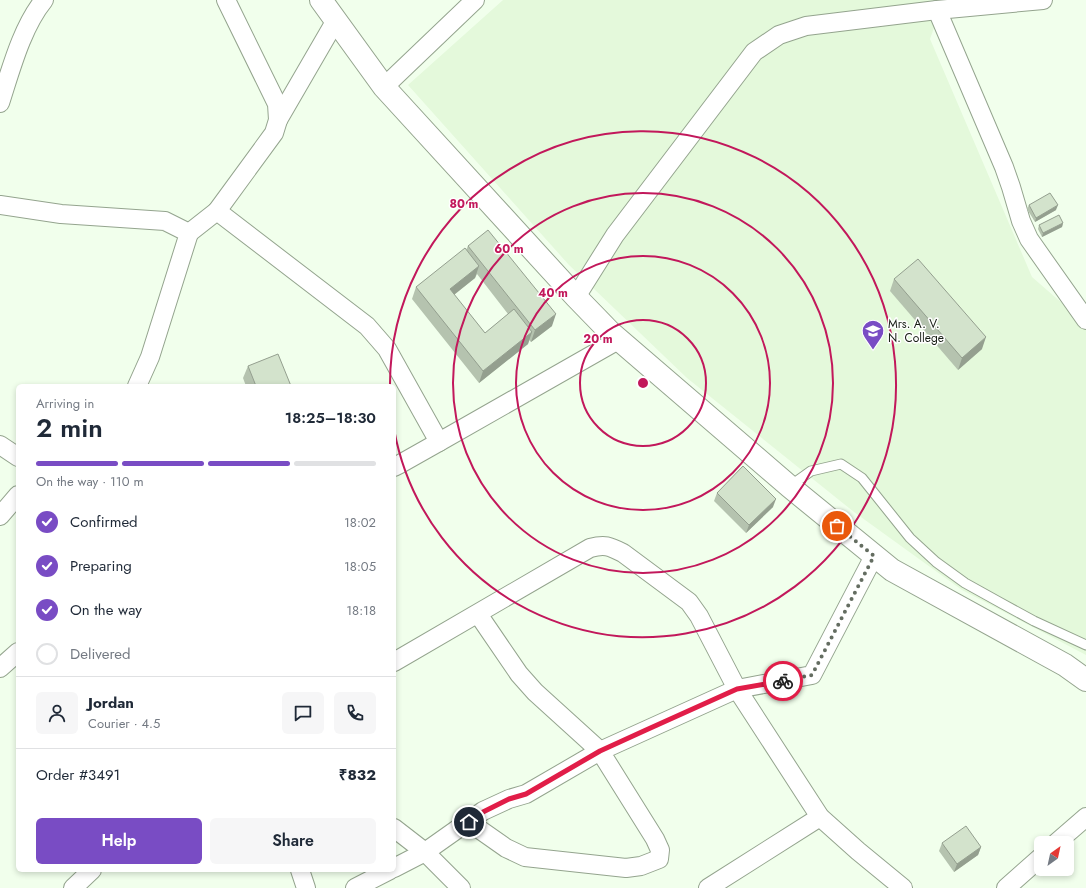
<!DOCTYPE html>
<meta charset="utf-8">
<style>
:root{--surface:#fff;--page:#f6f6f7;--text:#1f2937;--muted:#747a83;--line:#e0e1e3;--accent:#794cc4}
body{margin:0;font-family:Jost,sans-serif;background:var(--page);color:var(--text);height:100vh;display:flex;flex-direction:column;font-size:15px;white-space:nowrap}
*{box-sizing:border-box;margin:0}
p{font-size:13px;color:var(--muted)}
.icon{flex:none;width:22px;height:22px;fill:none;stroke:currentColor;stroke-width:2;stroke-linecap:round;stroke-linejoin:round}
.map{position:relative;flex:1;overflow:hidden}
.sheet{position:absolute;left:16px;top:384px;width:380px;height:488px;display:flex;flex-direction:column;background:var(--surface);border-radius:6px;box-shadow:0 2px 6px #0003}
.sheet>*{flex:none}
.needle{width:26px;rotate:33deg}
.buttons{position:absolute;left:1034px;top:836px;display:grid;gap:8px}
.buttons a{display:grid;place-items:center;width:40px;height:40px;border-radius:6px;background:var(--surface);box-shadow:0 2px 6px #0003;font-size:20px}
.pin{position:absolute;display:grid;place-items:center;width:34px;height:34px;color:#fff;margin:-17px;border:2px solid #fff;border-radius:50%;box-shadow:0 1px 4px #0007}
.courier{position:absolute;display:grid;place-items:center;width:40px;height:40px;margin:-20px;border:3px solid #e11d48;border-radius:50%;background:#fff;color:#222;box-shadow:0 1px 5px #0007}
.head em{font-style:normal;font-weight:600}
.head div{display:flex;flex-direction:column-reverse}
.head{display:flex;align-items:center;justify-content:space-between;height:68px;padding:0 20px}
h1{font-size:26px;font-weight:600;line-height:30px}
.bar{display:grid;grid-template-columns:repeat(4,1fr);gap:6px 4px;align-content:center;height:48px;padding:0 20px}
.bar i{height:5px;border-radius:3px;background:var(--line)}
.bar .on{background:var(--accent)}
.bar p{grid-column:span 4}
.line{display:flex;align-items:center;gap:10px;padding:0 20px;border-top:1px solid var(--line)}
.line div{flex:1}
.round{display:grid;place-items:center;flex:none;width:42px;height:42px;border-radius:6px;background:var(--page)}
ol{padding:0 20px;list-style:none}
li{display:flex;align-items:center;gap:12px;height:44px}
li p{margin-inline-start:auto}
li .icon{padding:4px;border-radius:50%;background:var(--accent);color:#fff;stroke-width:4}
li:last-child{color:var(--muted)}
li i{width:22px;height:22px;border:2px solid var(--line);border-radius:50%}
.cta{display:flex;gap:8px;margin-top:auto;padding:8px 20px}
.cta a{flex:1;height:46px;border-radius:6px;background:var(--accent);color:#fff;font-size:16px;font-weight:600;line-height:46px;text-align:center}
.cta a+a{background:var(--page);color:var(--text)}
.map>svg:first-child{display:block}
.built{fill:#e4f9db}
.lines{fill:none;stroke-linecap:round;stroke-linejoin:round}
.service-casing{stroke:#94a48e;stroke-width:11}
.minor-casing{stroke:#94a48e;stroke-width:20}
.tertiary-casing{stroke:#94a48e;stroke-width:24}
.service{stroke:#fff;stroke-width:9}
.minor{stroke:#fff;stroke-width:18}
.tertiary{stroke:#fff;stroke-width:22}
.wall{fill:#b5c3af;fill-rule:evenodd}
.shaded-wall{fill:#949f8f}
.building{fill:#d3e3cc;stroke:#949f8f}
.done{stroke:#646d61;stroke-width:4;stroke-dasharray:0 7.2}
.route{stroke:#e11d48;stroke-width:5}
.ring{fill:none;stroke:#c2185b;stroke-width:2}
.labels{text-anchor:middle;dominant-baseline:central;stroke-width:3;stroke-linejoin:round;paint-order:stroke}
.poi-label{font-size:12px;fill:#181e16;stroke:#fff;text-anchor:start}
.centre{fill:#c2185b;stroke:#fff;stroke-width:2}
.ring-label{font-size:12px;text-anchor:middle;font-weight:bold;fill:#c2185b;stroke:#fff;stroke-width:3;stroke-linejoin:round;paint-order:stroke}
</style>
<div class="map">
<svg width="1086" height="888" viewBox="0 0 1086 888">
<rect width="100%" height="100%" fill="#f1ffec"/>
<path class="built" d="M503,0H944L930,39L1032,277L1086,324V655L962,590L854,512L687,378L569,265L408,85Z"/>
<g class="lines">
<g class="service-casing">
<path id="service" d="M790,486L811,471L841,464L862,478L910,538L936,562L965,583L1001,603L1034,621L1086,645"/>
</g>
<g class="minor-casing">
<g id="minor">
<path d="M937,10L1004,167L1011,187L1021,221L1029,239L1086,320"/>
<path d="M384,87L475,0"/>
<path d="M0,103C11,69 22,27 44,0"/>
<path d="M278,120L336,20"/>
<path d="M0,205L61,214L165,221L189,233L150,357L137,386"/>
<path d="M217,211L274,133L278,120L277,104L226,0"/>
<path d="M189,233L217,211L367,326L387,349L439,442L400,464L394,467"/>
<path d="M576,297L615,235L754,52L779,35L806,26L937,10L1043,0"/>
<path d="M439,442L620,339"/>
<path d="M0,445L18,457"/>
<path d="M0,516L18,495"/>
<path d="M394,662L590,548C605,544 609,546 623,553L689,602L699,616L737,689L820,817L858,851L903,888"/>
<path d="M0,668L18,652"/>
<path d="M469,822L506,848L525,857L626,868L641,866L659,859L660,850L655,839L600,751L737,689L812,675L874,556"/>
<path d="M394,828L425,852L461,888"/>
<path d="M1056,843L1086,817"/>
<path d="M394,868L425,852L483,811L509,799L526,794L600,751L535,692L519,674L478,614"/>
<path d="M300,870L306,888"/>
<path d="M73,888L92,870"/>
<path d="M355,888L390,870"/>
<path d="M708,888L820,817"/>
<path d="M1006,888L1041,857"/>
</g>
</g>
<g class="tertiary-casing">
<path id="tertiary" d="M321,0L384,87L576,297L610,332L789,486L892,570L1065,665L1086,680"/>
</g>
<use href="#service" class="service"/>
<use href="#minor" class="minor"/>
<use href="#tertiary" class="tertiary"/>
</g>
<g class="wall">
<path d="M1029,205L1056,210L1035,222L1027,209Z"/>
<path d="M1063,223L1062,227L1042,237L1038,229L1039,225Z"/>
<path d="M468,246L552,326L531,342L529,340L528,344L479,383L412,299L416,287L466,250ZM477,274L508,314L485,333L454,295L475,278Z"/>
<path d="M894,279L982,349L958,370L890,291Z"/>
<path d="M248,366L291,386H246L243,378Z"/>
<path d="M717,493L773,507L746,533L714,501Z"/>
<path d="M942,843L981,847L978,855L954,872L939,851Z"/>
</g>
<g class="shaded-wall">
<path d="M1058,205L1056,210L1035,222L1036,218Z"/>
<path d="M1063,223L1062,227L1042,237L1043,233Z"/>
<path d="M479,266L475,278L446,301L450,289Z"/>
<path d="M556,314L552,326L531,342L535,330Z"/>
<path d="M532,332L528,344L479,383L483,371Z"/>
<path d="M986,337L982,349L958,370L962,358Z"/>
<path d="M776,499L773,507L746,533L749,525Z"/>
<path d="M981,847L978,855L954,872L957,864Z"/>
</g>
<g class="building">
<path d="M1050,193L1058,205L1036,218L1029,205Z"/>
<path d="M1059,215L1063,223L1043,233L1039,225Z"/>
<path d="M488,230L556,314L535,330L468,246Z"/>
<path d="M465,248L479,266L450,289L485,333L514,309L532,332L483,371L416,287Z"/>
<path d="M918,259L986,337L962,358L894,279Z"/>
<path d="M278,354L291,386H256L248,366Z"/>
<path d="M743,466L776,499L749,525L717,493Z"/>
<path d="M966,826L981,847L957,864L942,843Z"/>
</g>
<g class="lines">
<path class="done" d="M783,681L812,675L874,556L837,526"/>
<path class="route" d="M469,822L483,812L509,799L526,794L600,751L646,730L737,689L783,681"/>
</g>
<g class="ring">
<circle cx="643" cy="383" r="63"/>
<circle cx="643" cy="383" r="127"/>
<circle cx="643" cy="383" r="190"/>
<path d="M390 385A253 253 0 1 1 394 429"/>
</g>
<defs>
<g id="university-pin" transform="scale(1.15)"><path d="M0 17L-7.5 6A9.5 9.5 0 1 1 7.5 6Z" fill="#794cc4" stroke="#fff"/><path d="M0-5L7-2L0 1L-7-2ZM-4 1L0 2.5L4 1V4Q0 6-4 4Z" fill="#fff"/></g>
</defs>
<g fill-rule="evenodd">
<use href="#university-pin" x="873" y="331"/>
</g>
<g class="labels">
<g class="poi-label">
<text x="888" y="324">Mrs. A. V.<tspan x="888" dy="14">N. College</tspan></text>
</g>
</g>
<circle cx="643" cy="383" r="6" class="centre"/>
<g class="ring-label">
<text x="464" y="208">80 m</text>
<text x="509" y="253">60 m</text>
<text x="553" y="297">40 m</text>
<text x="598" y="343">20 m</text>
</g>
</svg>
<div class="buttons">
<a><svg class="needle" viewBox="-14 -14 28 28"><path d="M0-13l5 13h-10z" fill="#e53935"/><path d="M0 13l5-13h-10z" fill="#747a83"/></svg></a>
</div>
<div class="pin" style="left:837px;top:526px;background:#ea580c"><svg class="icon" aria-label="bag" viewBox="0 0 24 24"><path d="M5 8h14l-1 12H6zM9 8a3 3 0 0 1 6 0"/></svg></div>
<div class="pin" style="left:469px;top:822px;background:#1f2937"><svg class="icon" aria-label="home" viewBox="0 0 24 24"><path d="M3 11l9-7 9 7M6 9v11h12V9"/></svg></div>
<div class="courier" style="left:783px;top:681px"><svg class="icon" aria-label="bike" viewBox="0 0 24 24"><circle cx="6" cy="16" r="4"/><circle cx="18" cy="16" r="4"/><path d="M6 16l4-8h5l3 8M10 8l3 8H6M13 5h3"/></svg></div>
<section class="sheet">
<div class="head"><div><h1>2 min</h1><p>Arriving in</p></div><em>18:25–18:30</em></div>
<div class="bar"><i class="on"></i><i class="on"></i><i class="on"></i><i></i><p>On the way · 110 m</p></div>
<ol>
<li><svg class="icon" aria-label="check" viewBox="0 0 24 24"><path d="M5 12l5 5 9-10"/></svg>Confirmed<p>18:02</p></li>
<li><svg class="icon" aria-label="check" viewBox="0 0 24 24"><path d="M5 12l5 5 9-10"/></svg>Preparing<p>18:05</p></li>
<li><svg class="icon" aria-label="check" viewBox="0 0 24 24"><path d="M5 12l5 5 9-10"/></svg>On the way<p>18:18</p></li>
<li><i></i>Delivered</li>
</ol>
<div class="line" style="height:72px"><a class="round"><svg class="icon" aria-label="person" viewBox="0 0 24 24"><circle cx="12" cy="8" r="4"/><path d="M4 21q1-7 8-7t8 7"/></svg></a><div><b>Jordan</b><p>Courier · 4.5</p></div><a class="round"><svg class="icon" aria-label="chat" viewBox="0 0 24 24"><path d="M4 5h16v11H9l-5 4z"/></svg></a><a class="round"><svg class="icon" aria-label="phone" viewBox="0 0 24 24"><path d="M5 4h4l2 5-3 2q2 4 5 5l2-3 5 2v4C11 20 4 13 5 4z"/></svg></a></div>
<div class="line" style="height:52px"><div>Order #3491</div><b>₹832</b></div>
<div class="cta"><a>Help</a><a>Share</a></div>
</section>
</div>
